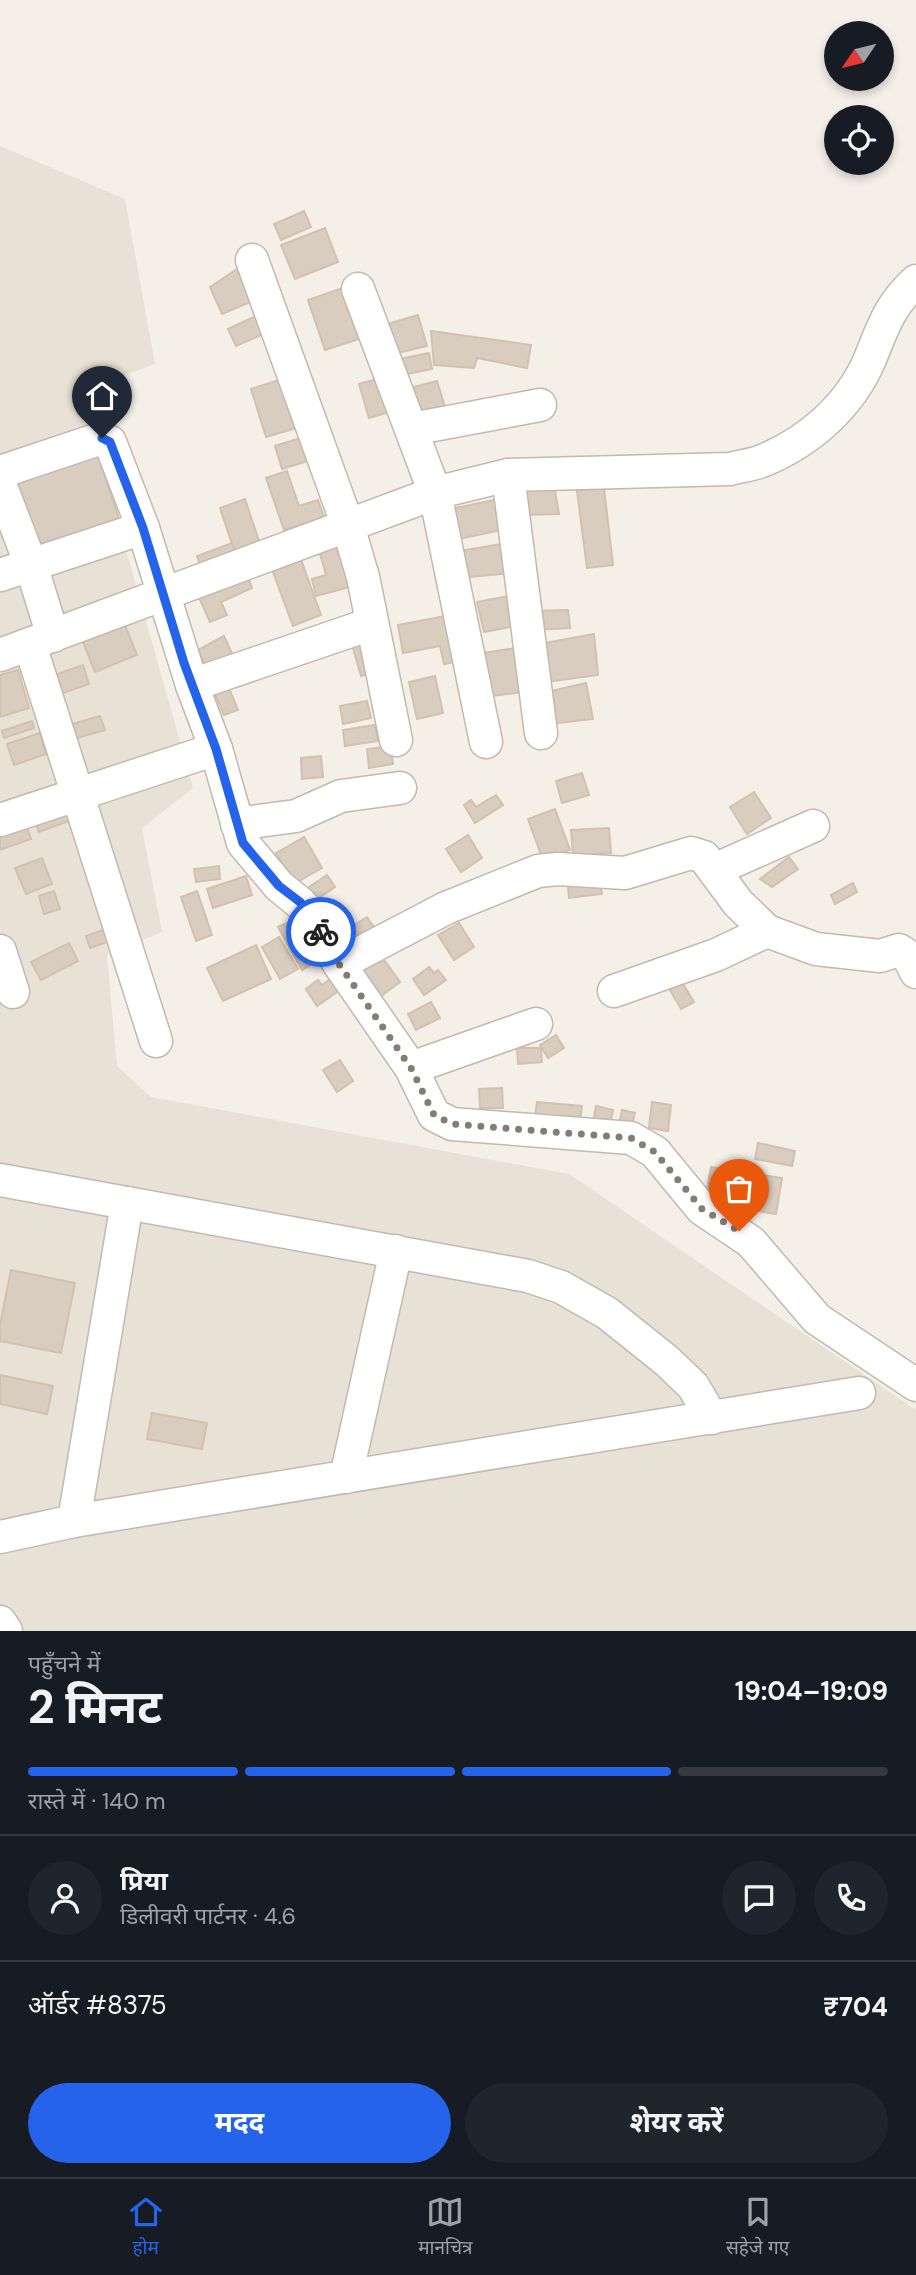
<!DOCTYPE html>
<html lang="hi">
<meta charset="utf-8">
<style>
:root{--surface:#171b24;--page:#20242c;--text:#f1f3f6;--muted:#9ea1a6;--line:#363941;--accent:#2563eb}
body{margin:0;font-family:"DM Sans","Noto Sans Devanagari",sans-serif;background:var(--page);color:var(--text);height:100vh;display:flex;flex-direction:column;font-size:26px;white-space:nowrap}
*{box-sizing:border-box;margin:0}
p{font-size:23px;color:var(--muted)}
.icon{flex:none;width:38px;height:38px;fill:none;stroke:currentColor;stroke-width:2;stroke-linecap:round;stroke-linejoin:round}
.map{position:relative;height:1631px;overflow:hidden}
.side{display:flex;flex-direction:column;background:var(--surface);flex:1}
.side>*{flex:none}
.needle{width:46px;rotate:235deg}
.fabs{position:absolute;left:824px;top:21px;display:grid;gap:14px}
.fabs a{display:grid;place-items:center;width:70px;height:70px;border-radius:50%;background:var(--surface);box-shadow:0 4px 10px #0003;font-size:35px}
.pin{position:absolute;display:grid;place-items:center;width:60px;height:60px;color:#fff;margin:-72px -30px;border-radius:50% 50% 50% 0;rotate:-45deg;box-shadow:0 0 7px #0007}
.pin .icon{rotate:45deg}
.courier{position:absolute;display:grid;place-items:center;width:70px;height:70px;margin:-35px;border:5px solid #2563eb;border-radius:50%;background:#fff;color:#222;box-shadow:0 2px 9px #0007}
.head em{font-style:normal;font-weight:700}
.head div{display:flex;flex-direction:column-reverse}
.head{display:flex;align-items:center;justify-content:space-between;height:119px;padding:0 28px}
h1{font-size:46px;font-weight:700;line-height:52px}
.bar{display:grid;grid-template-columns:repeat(4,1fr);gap:10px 7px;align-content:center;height:84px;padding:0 28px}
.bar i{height:9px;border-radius:5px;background:var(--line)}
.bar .active{background:var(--accent)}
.bar p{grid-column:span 4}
.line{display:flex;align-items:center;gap:18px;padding:0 28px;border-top:2px solid var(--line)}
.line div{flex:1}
.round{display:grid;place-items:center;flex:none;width:74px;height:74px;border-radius:37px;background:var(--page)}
.primary-button{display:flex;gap:14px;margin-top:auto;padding:14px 28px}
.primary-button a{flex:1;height:80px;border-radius:42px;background:var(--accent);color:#fff;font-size:28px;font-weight:700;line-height:80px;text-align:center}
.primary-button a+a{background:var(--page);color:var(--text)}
.tabs{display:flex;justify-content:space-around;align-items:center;height:98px;border-top:2px solid var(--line);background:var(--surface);font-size:19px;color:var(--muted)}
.tabs a{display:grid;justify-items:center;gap:4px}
.tabs .active{color:var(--accent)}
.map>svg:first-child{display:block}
.residential{fill:#e8e1d5}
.building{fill:#d9cdbf;stroke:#d2c1af;stroke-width:2}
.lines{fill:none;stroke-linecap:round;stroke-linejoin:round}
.minor-casing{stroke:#c3b9ac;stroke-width:35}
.minor{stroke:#fff;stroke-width:32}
.done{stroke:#847d74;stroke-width:7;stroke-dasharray:0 12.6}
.route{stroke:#2563eb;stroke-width:9}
</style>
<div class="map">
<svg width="916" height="1631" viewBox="0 0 916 1631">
<rect width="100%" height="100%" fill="#f4efe7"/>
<path class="residential" d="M0,146L125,199L155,364L78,392L128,557L193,788L142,828L162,932L107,955L117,1066L151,1097L569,1174L916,1410V1631H0Z"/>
<g class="building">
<path d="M304,211L311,227L281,240L274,224Z"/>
<path d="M325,228L338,262L295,279L281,245Z"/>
<path d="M240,267L253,301L222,314L210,287Z"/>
<path d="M351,285L368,336L325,350L308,300Z"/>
<path d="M260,314L268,332L236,346L228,329Z"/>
<path d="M418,315L427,346L389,355L381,326Z"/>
<path d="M431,331L531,345L527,368L477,358L474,368L434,365Z"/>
<path d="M429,353L432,369L397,376L394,360Z"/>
<path d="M288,377L303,426L266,437L251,389Z"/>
<path d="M384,377L393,411L369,418L359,384Z"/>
<path d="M437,381L448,417L418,422L406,389Z"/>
<path d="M307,436L314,459L282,469L275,446Z"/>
<path d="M96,449L121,525L33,553L8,477Z"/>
<path d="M287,471L299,506L318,500L324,517L284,530L266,478Z"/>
<path d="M554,485L559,514L522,515L519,491Z"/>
<path d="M604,488L613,565L587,568L577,491Z"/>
<path d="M504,498L506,529L459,539L455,508Z"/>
<path d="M245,499L263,553L238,562L220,508Z"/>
<path d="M349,542L361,584L316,596L312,579L326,575L319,550Z"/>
<path d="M232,543L238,562L203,574L197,556Z"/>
<path d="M507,543L513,573L459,578L454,552Z"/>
<path d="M299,554L321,615L293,626L270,564Z"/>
<path d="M245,570L252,588L221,602L227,615L210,622L196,591Z"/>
<path d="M514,595L521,625L484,632L477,602Z"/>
<path d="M568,610L570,628L534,630L530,611Z"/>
<path d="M451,615L464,660L444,664L440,646L403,653L398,625Z"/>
<path d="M122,618L137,655L95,672L80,634Z"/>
<path d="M594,634L598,675L547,682L539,644Z"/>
<path d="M224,636L234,658L208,671L198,650Z"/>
<path d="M365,641L375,672L361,676L352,645Z"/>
<path d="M522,647L531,691L483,697L477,654Z"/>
<path d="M83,665L89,684L55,696L49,677Z"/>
<path d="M18,670L29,708L0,717V675Z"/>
<path d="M435,676L443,713L417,719L409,682Z"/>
<path d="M225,679L238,710L224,715L211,685Z"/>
<path d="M586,683L593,719L551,724L543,693Z"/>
<path d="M367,701L371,718L343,724L340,706Z"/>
<path d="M100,716L105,730L70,740L66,726Z"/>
<path d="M32,721L34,728L4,738L2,731Z"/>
<path d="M375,725L378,741L345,746L343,730Z"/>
<path d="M40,733L46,754L14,765L7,744Z"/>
<path d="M390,746L393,764L369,768L367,749Z"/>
<path d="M321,756L323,777L302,779L301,758Z"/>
<path d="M582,773L589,795L562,803L556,781Z"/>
<path d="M754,792L771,818L747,834L730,807Z"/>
<path d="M496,795L503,805L475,823L464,805L471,800L476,807Z"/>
<path d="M71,807L75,819L39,832L35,820Z"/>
<path d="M555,809L570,850L543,860L528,819Z"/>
<path d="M24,820L31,839L0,850V828Z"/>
<path d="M609,828L611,853L573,855L571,830Z"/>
<path d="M468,835L482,858L461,872L446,849Z"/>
<path d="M304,837L322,868L294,884L276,853Z"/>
<path d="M789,857L798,869L772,887L760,879Z"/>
<path d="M42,858L52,884L26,894L15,868Z"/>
<path d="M219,866L220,879L196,882L194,869Z"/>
<path d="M327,875L335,887L313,902L305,890Z"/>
<path d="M246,876L252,895L213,908L207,889Z"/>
<path d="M600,882L602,894L569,898L568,886Z"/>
<path d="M853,883L857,892L835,904L831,895Z"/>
<path d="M54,891L60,909L44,914L39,896Z"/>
<path d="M197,891L212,935L196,941L181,897Z"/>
<path d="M305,914L327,955L302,970L278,927Z"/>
<path d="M367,917L379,935L355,951L343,932Z"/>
<path d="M459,923L474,947L454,960L438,935Z"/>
<path d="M114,926L119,938L90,948L86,936Z"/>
<path d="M279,937L298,969L280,979L262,947Z"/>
<path d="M69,943L78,961L41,980L31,962Z"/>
<path d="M256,945L271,979L223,1001L207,968Z"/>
<path d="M382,957L400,982L373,1002L353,974Z"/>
<path d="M429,967L434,973L438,970L446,980L424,995L413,979Z"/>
<path d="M339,973L347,985L317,1006L306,989L318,980L322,985Z"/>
<path d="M680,979L694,1002L681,1009L667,985Z"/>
<path d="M431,1002L440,1018L416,1030L408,1014Z"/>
<path d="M556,1035L564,1048L548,1058L540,1045Z"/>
<path d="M517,1048H541L542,1062L518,1064Z"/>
<path d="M340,1060L353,1081L337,1092L323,1070Z"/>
<path d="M502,1088L503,1108H480L479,1089Z"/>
<path d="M537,1102L582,1106L580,1122L535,1118Z"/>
<path d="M652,1102L671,1105L668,1131L649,1128Z"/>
<path d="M596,1106L613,1110L610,1126L593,1122Z"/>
<path d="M622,1110L635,1113L630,1132L618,1130Z"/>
<path d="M758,1143L795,1151L792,1166L755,1159Z"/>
<path d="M711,1167L782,1178L776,1214L705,1202Z"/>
<path d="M11,1270L75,1283L61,1353L0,1341V1325Z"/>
<path d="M0,1375L53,1386L47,1414L0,1404Z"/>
<path d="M152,1413L207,1423L202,1449L147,1439Z"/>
</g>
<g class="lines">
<g class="minor-casing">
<g id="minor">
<path d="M252,260L348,526L363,577L396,740"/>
<path d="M358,289L435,493L486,742"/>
<path d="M412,429L540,405"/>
<path d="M0,472L102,438L110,442L143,528L192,685L216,749L243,843L279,886L300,903L313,917L339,964L411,1068L434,1115L452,1124L631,1138L655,1152L702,1209L751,1242L817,1319L916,1385"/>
<path d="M508,475L541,733"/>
<path d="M0,484L31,565L53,636"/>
<path d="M0,575L143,528"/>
<path d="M30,645L156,1041"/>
<path d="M0,655L435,493L508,475L730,469C741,466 752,465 762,461C809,442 850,406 870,359C883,327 889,306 916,281"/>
<path d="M192,685L371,624"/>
<path d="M0,820L216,749"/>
<path d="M237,824L296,816L341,796L400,788"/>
<path d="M714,870L813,826"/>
<path d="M0,951L13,992"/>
<path d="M339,964L446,908L538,871L558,869L625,873L691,853L704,857L738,903L767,931L816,949L880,956L899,950L908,956L916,972"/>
<path d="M614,991L716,955L767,931"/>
<path d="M411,1068L536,1024"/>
<path d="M0,1180L528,1276L561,1287L607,1313L667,1361L693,1386L712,1418"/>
<path d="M346,1477L396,1251"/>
<path d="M74,1521L127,1203"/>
<path d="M0,1537L74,1521L859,1393"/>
<path d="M0,1622L6,1631"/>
</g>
</g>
<use href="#minor" class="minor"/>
</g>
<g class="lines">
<path class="done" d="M321,932L339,964L411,1068L434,1115L452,1124L631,1138L655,1152L702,1209L739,1231"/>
<path class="route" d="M102,438L110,442L143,528L184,663L216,749L243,843L279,886L300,902L313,918L321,932"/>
</g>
</svg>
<div class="fabs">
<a><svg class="needle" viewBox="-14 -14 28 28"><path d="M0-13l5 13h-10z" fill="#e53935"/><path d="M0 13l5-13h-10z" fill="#9ea1a6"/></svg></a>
<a><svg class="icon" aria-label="locate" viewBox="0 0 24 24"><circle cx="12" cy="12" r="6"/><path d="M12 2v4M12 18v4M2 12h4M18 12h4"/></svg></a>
</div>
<div class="pin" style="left:739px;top:1231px;background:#ea580c"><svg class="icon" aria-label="bag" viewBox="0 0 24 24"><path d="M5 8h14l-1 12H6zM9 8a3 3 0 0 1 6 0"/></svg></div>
<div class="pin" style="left:102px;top:438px;background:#1f2937"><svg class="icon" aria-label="home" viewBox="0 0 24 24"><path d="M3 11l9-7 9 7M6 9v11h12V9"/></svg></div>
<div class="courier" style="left:321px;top:932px"><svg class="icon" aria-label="bike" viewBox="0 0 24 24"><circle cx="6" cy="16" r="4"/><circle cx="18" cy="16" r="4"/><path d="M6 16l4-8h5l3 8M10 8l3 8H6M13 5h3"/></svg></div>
</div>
<section class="side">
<div class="head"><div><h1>2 मिनट</h1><p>पहुँचने में</p></div><em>19:04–19:09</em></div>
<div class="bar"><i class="active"></i><i class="active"></i><i class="active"></i><i></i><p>रास्ते में · 140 m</p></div>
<div class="line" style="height:126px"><a class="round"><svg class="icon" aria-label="person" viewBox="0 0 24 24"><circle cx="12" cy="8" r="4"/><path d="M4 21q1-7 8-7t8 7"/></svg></a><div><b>प्रिया</b><p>डिलीवरी पार्टनर · 4.6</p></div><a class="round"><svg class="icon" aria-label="chat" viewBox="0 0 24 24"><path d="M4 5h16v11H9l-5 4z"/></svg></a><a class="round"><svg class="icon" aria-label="phone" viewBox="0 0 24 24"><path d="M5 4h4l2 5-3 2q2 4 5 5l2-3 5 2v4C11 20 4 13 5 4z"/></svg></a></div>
<div class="line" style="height:91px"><div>ऑर्डर #8375</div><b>₹704</b></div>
<div class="primary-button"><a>मदद</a><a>शेयर करें</a></div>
</section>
<nav class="tabs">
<a class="active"><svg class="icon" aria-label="home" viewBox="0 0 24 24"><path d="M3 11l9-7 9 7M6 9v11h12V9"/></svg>होम</a>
<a><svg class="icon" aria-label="map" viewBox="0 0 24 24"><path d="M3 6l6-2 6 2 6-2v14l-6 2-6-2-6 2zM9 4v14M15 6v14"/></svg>मानचित्र</a>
<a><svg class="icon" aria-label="saved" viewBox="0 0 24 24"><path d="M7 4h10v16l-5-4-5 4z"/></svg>सहेजे गए</a>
</nav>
